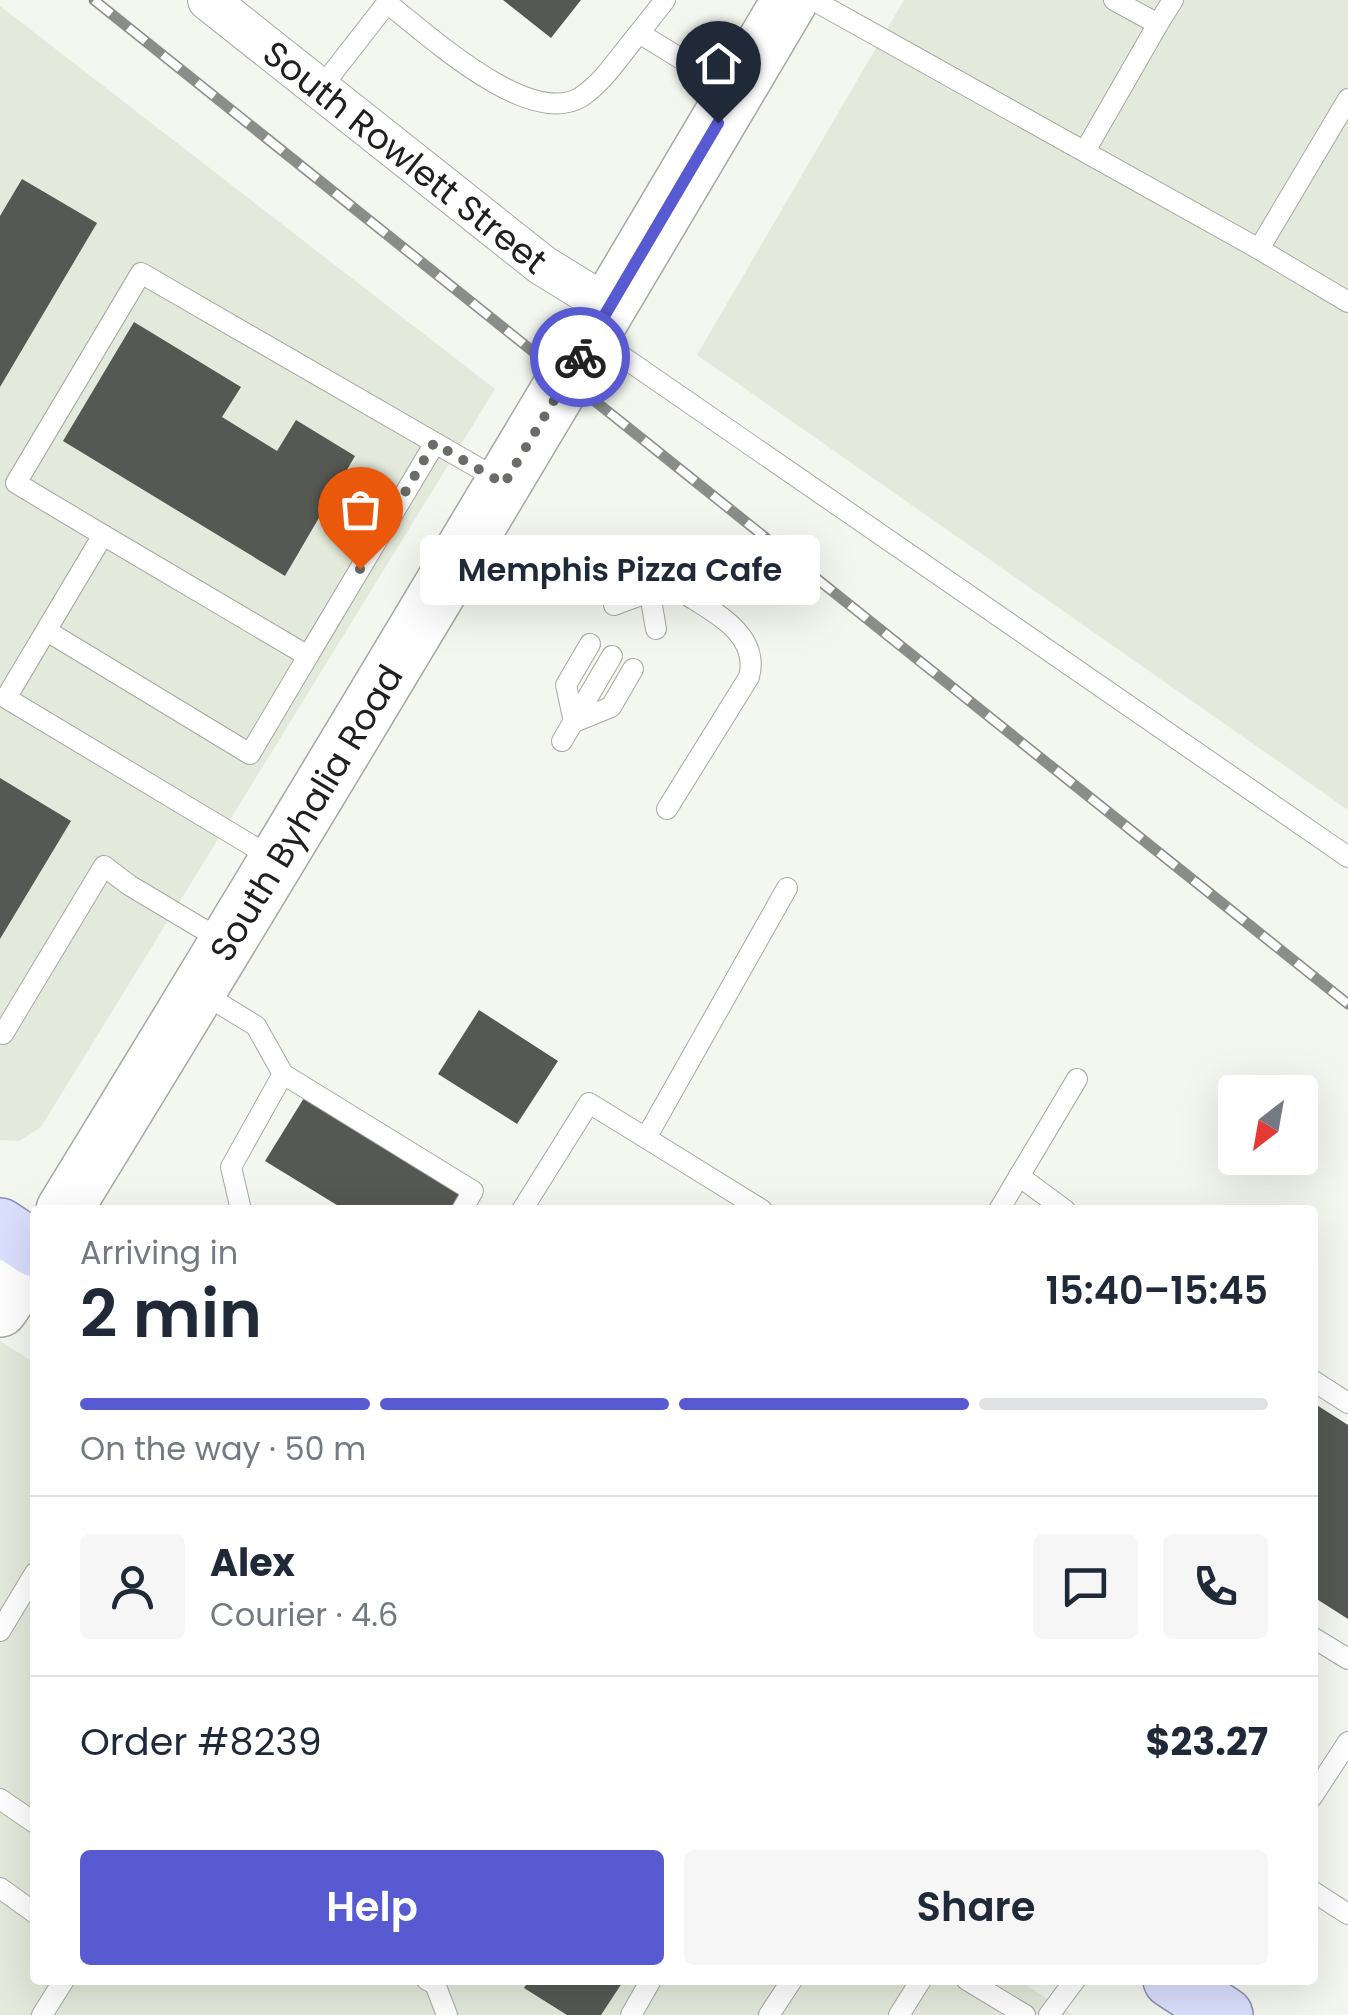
<!DOCTYPE html>
<meta charset="utf-8">
<style>
:root{--surface:#fff;--page:#f6f6f7;--text:#1f2937;--muted:#747a83;--line:#e0e1e3;--accent:#585ad2}
body{margin:0;font-family:Poppins,sans-serif;background:var(--page);color:var(--text);height:100vh;display:flex;flex-direction:column;font-size:38px;white-space:nowrap}
*{box-sizing:border-box;margin:0}
p{font-size:32px;color:var(--muted)}
.icon{flex:none;width:55px;height:55px;fill:none;stroke:currentColor;stroke-width:2;stroke-linecap:round;stroke-linejoin:round}
.map{position:relative;flex:1;overflow:hidden}
.panel{position:absolute;left:30px;top:1205px;width:1288px;height:780px;display:flex;flex-direction:column;background:var(--surface);border-radius:10px;box-shadow:0 10px 40px #0002}
.panel>*{flex:none}
.needle{width:65px;rotate:211deg}
.fabs{position:absolute;left:1218px;top:1075px;display:grid;gap:20px}
.fabs a{display:grid;place-items:center;width:100px;height:100px;border-radius:10px;background:var(--surface);box-shadow:0 10px 40px #0002;font-size:50px}
.pin{position:absolute;display:grid;place-items:center;width:85px;height:85px;color:#fff;margin:-102px -42px;border-radius:50% 50% 50% 0;rotate:-45deg;box-shadow:0 0 10px #0007}
.pin .icon{rotate:45deg}
.courier{position:absolute;display:grid;place-items:center;width:100px;height:100px;margin:-50px;border:8px solid #585ad2;border-radius:50%;background:#fff;color:#222;box-shadow:0 2px 12px #0007}
.bubble{position:absolute;height:70px;border-radius:10px;background:var(--surface);box-shadow:0 10px 40px #0002;font-size:32px;font-weight:600;line-height:70px;text-align:center}
.head em{font-style:normal;font-weight:600}
.head div{display:flex;flex-direction:column-reverse}
.head{display:flex;align-items:center;justify-content:space-between;height:170px;padding:0 50px}
h1{font-size:65px;font-weight:600;line-height:75px}
.bar{display:grid;grid-template-columns:repeat(4,1fr);gap:15px 10px;align-content:center;height:120px;padding:0 50px}
.bar i{height:12px;border-radius:8px;background:var(--line)}
.bar .selected{background:var(--accent)}
.bar p{grid-column:span 4}
.line{display:flex;align-items:center;gap:25px;padding:0 50px;border-top:2px solid var(--line)}
.line div{flex:1}
.round{display:grid;place-items:center;flex:none;width:105px;height:105px;border-radius:10px;background:var(--page)}
.cta{display:flex;gap:20px;margin-top:auto;padding:20px 50px}
.cta a{flex:1;height:115px;border-radius:10px;background:var(--accent);color:#fff;font-size:40px;font-weight:600;line-height:115px;text-align:center}
.cta a+a{background:var(--page);color:var(--text)}
.map>svg:first-child{display:block}
.built{fill:#e3e9db}
.building{fill:#565853}
.lines{fill:none;stroke-linecap:round;stroke-linejoin:round}
.lane-casing{stroke:#a6a9a2;stroke-width:22}
.street-casing{stroke:#a6a9a2;stroke-width:42}
.secondary-casing{stroke:#a6a9a2;stroke-width:58}
.primary-casing{stroke:#898fae;stroke-width:58}
.lane{stroke:#fff;stroke-width:20}
.street{stroke:#fff;stroke-width:40}
.secondary{stroke:#fff;stroke-width:55}
.primary{stroke:#dadffd;stroke-width:55}
.rail-casing{stroke:#8a8d88;stroke-width:11}
.rail{stroke:#fff;stroke-width:8;stroke-dasharray:22;stroke-linecap:butt}
.done{stroke:#6a6c68;stroke-width:10;stroke-dasharray:0 18}
.route{stroke:#585ad2;stroke-width:12}
.labels{text-anchor:middle;dominant-baseline:central;stroke-width:10;stroke-linejoin:round;paint-order:stroke}
.street-label{font-size:35px;fill:#20211f;stroke:#fff}
</style>
<div class="map">
<svg width="1348" height="2015" viewBox="0 0 1348 2015">
<rect width="100%" height="100%" fill="#f3f7ef"/>
<g class="built">
<path d="M904,0H1348V810L697,355Z"/>
<path d="M0,6L495,389L41,1127L19,1141L0,1140Z"/>
<path d="M0,1341L35,1363V1980H1018L1073,2015H0Z"/>
</g>
<g class="building">
<path d="M503,0H581L551,38Z"/>
<path d="M22,179L97,223L0,387V216Z"/>
<path d="M134,322L241,387L222,417L277,451L296,420L355,456L285,576L63,441Z"/>
<path d="M0,778L71,821L0,939Z"/>
<path d="M479,1010L558,1061L517,1124L438,1074Z"/>
<path d="M304,1098L462,1195L452,1210H345L265,1161Z"/>
<path d="M1312,1402L1348,1425V1619L1312,1596Z"/>
<path d="M529,1980H624L601,2015H567L524,1988Z"/>
</g>
<g class="lines">
<g class="lane-casing">
<g id="lane">
<path d="M813,0L1259,249L1348,99"/>
<path d="M1114,0L1158,24L1173,0"/>
<path d="M639,33L665,0"/>
<path d="M320,89L387,3C427,34 529,129 581,97C604,82 621,54 639,33L735,92"/>
<path d="M1085,151L1158,24"/>
<path d="M1259,249L1348,302"/>
<path d="M594,337L1348,857"/>
<path d="M650,594L656,629"/>
<path d="M614,605C626,601 657,588 666,588C677,588 687,595 695,600C723,617 759,639 749,677L667,809"/>
<path d="M47,631L250,754L308,656L103,535"/>
<path d="M308,656L435,443"/>
<path d="M574,722L566,685L590,644"/>
<path d="M574,722L611,707L633,669"/>
<path d="M562,741L612,656"/>
<path d="M276,860L6,698L103,535L16,483L141,273L501,481"/>
<path d="M199,991L256,1026L283,1074L231,1167L241,1210"/>
<path d="M0,1032L3,1034L104,866L129,885L226,943"/>
<path d="M283,1074L473,1191L462,1210"/>
<path d="M646,1138L762,1210"/>
<path d="M1019,1176L1065,1210"/>
<path d="M522,1210L589,1103L646,1138L787,888"/>
<path d="M999,1210L1077,1079"/>
<path d="M1312,1380L1348,1403"/>
<path d="M0,1631L35,1573"/>
<path d="M1312,1637L1348,1659"/>
<path d="M1312,1797L1348,1742"/>
<path d="M0,1799L35,1823"/>
<path d="M0,1888L35,1913"/>
<path d="M1312,1891L1348,1914"/>
<path d="M427,1980L435,1984L447,2015"/>
<path d="M967,1980L1025,2015"/>
<path d="M42,2015L64,1980"/>
<path d="M631,2015L651,1980"/>
<path d="M769,2015L792,1980"/>
<path d="M899,2015L921,1980"/>
<path d="M1049,2015L1075,1980"/>
</g>
</g>
<g class="street-casing">
<g id="street">
<path id="s1" d="M208,0L542,265L610,307"/>
</g>
</g>
<g class="secondary-casing">
<g id="secondary">
<path id="s2" d="M64,1210C310,809 551,405 790,0"/>
<path d="M0,1309L35,1257"/>
</g>
</g>
<g class="primary-casing">
<g id="primary">
<path d="M0,1226L35,1249"/>
<path d="M1171,1980L1225,2015"/>
</g>
</g>
<use href="#lane" class="lane"/>
<use href="#street" class="street"/>
<use href="#secondary" class="secondary"/>
<use href="#primary" class="primary"/>
<g class="rail-casing">
<path id="rail" d="M94,0L1348,1004"/>
</g>
<use href="#rail" class="rail"/>
</g>
<g class="lines">
<path class="done" d="M360,569L434,443L504,484L580,357"/>
<path class="route" d="M580,357L718,123"/>
</g>
<g class="labels">
<g class="street-label">
<text stroke="none"><textPath href="#s1" startOffset="252">South Rowlett Street</textPath></text>
<text stroke="none"><textPath href="#s2" startOffset="465">South Byhalia Road</textPath></text>
</g>
</g>
</svg>
<div class="fabs">
<a><svg class="needle" viewBox="-14 -14 28 28"><path d="M0-13l5 13h-10z" fill="#e53935"/><path d="M0 13l5-13h-10z" fill="#747a83"/></svg></a>
</div>
<div class="pin" style="left:360px;top:569px;background:#ea580c"><svg class="icon" aria-label="bag" viewBox="0 0 24 24"><path d="M5 8h14l-1 12H6zM9 8a3 3 0 0 1 6 0"/></svg></div>
<div class="pin" style="left:718px;top:123px;background:#1f2937"><svg class="icon" aria-label="home" viewBox="0 0 24 24"><path d="M3 11l9-7 9 7M6 9v11h12V9"/></svg></div>
<div class="courier" style="left:580px;top:357px"><svg class="icon" aria-label="bike" viewBox="0 0 24 24"><circle cx="6" cy="16" r="4"/><circle cx="18" cy="16" r="4"/><path d="M6 16l4-8h5l3 8M10 8l3 8H6M13 5h3"/></svg></div>
<div class="bubble" style="left:420px;top:535px;width:400px">Memphis Pizza Cafe</div>
<section class="panel">
<div class="head"><div><h1>2 min</h1><p>Arriving in</p></div><em>15:40–15:45</em></div>
<div class="bar"><i class="selected"></i><i class="selected"></i><i class="selected"></i><i></i><p>On the way · 50 m</p></div>
<div class="line" style="height:180px"><a class="round"><svg class="icon" aria-label="person" viewBox="0 0 24 24"><circle cx="12" cy="8" r="4"/><path d="M4 21q1-7 8-7t8 7"/></svg></a><div><b>Alex</b><p>Courier · 4.6</p></div><a class="round"><svg class="icon" aria-label="chat" viewBox="0 0 24 24"><path d="M4 5h16v11H9l-5 4z"/></svg></a><a class="round"><svg class="icon" aria-label="phone" viewBox="0 0 24 24"><path d="M5 4h4l2 5-3 2q2 4 5 5l2-3 5 2v4C11 20 4 13 5 4z"/></svg></a></div>
<div class="line" style="height:130px"><div>Order #8239</div><b>$23.27</b></div>
<div class="cta"><a>Help</a><a>Share</a></div>
</section>
</div>
